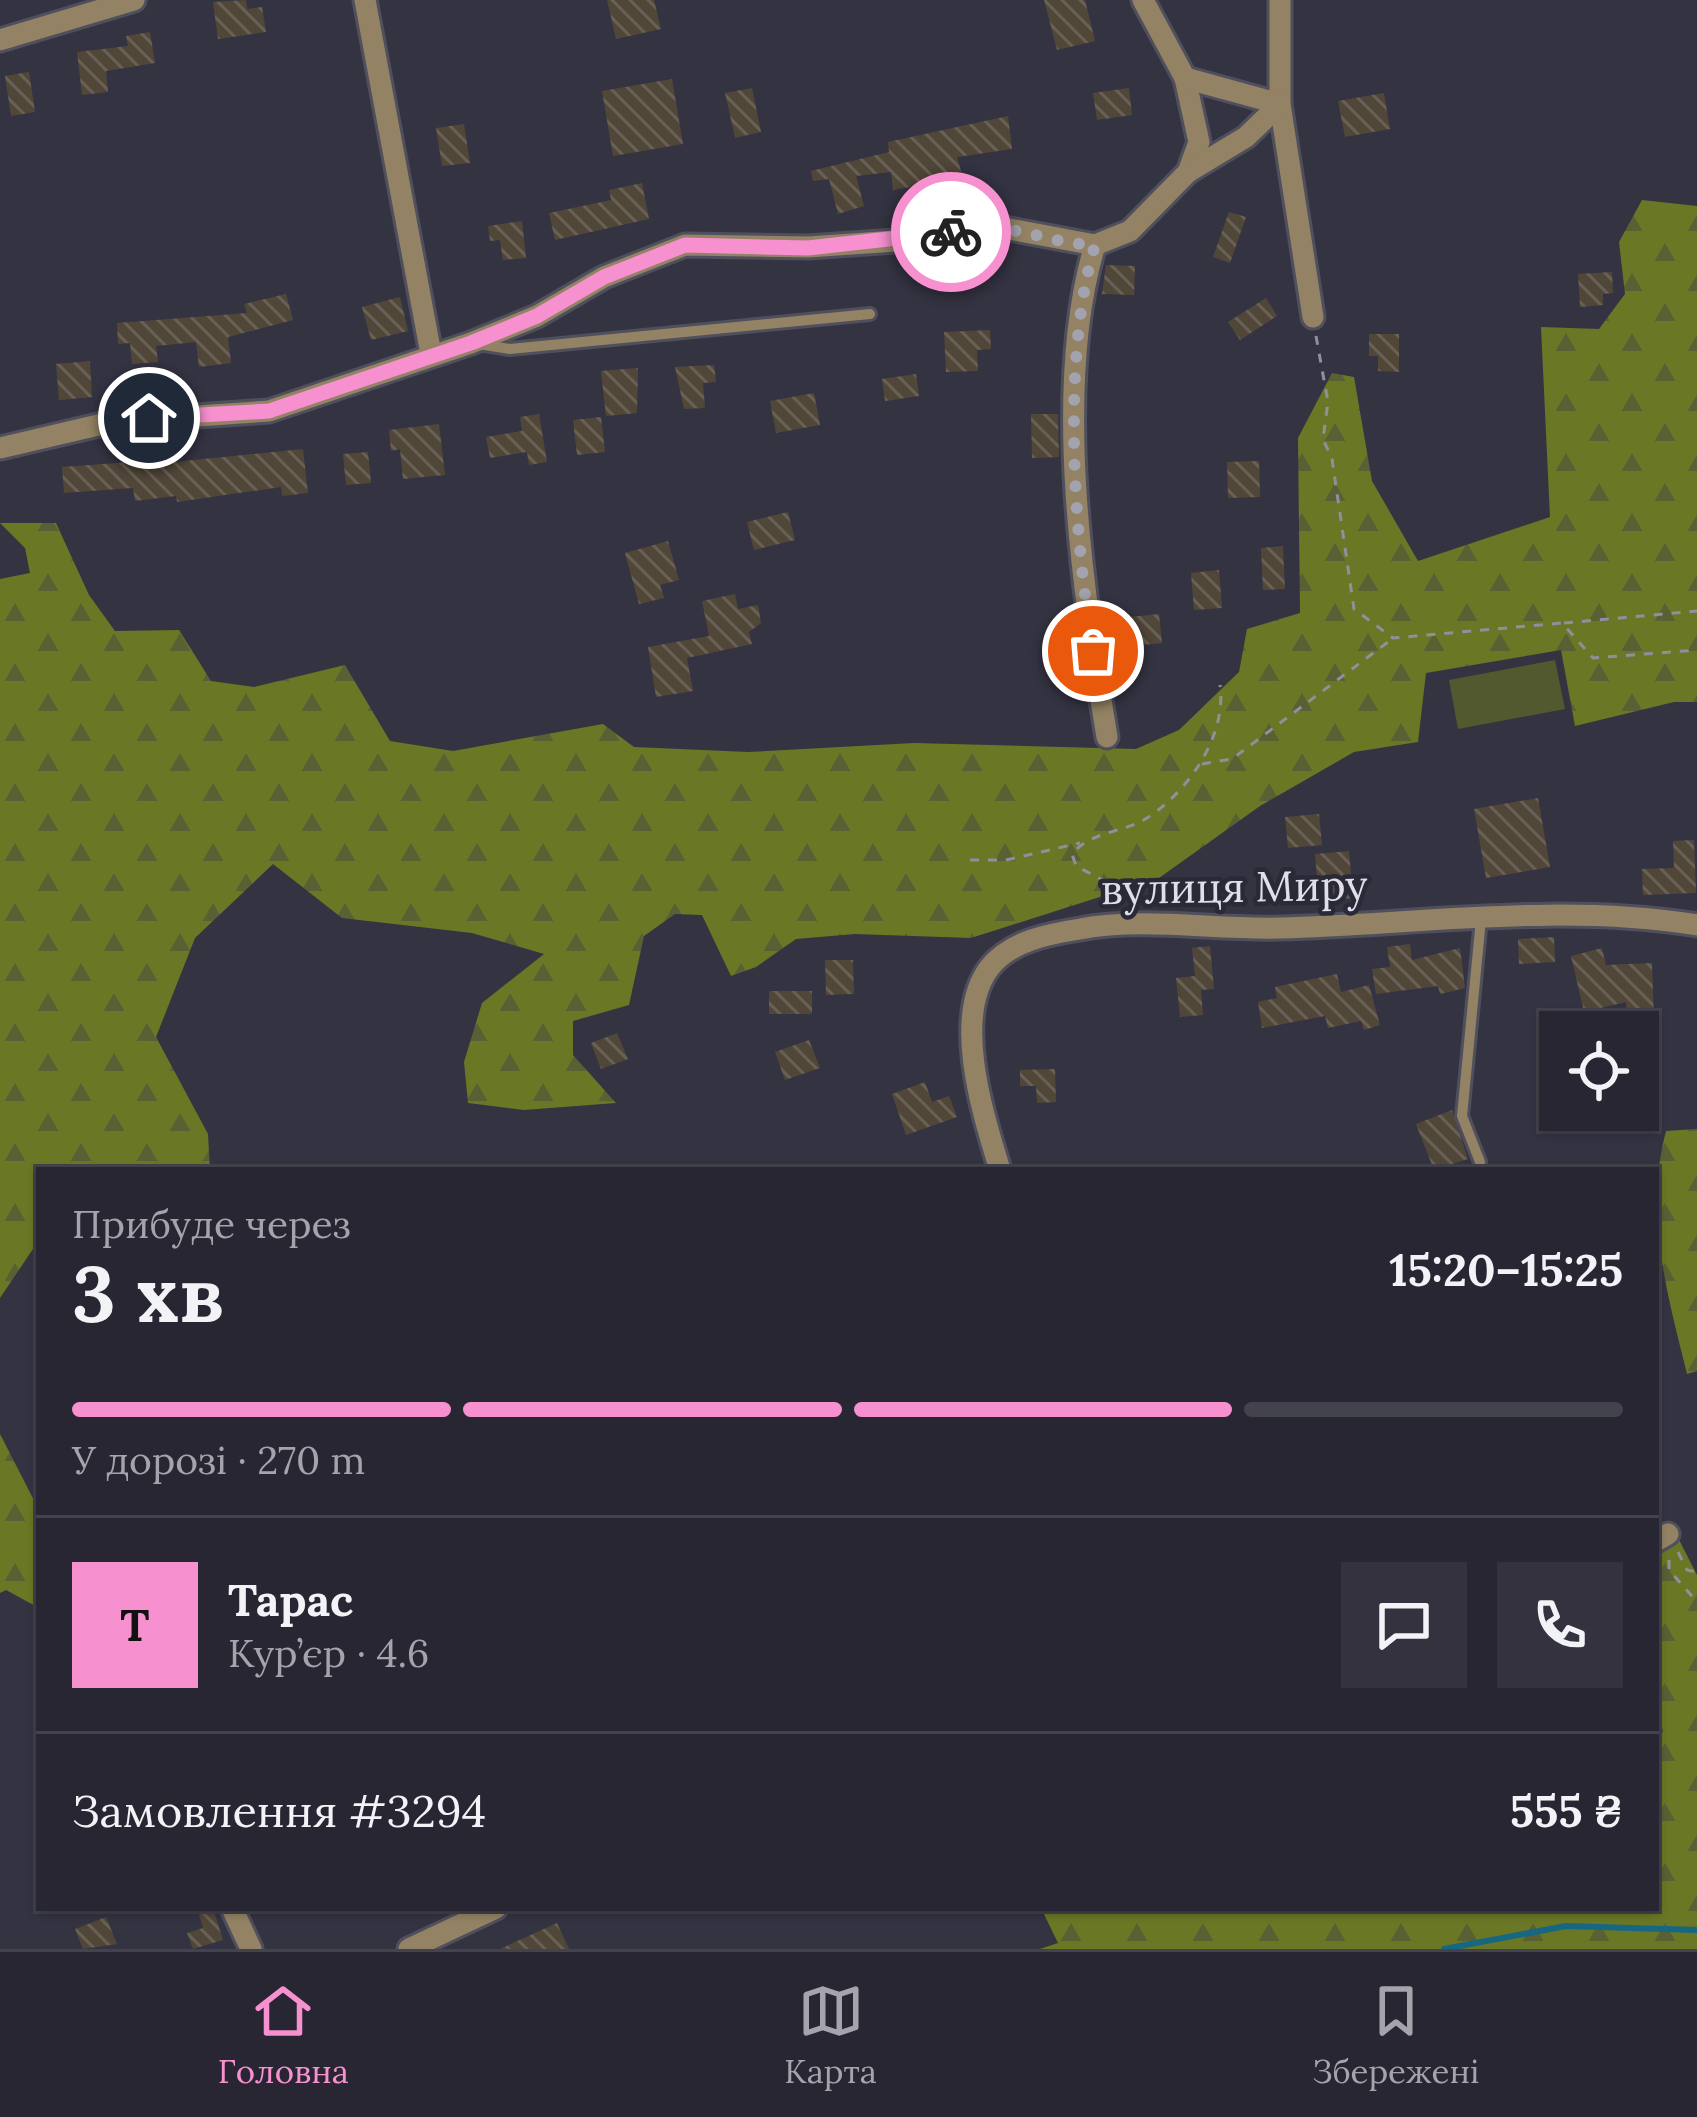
<!DOCTYPE html>
<html lang="uk">
<meta charset="utf-8">
<style>
:root{--surface:#272632;--page:#33323e;--text:#f1f3f6;--muted:#a4a5ac;--line:#43434d;--accent:#f690cf}
body{margin:0;font-family:Lora,serif;background:var(--page);color:var(--text);height:100vh;display:flex;flex-direction:column;font-size:45px;white-space:nowrap}
*{box-sizing:border-box;margin:0}
p{font-size:39px;color:var(--muted)}
.icon{flex:none;width:66px;height:66px;fill:none;stroke:currentColor;stroke-width:2;stroke-linecap:round;stroke-linejoin:round}
.map{position:relative;flex:1;overflow:hidden}
.sheet{position:absolute;left:36px;top:1167px;width:1623px;height:744px;display:flex;flex-direction:column;background:var(--surface);border-radius:0px;box-shadow:0 3px 9px #0004,0 0 0 3px var(--line)}
.sheet>*{flex:none}
.fabs{position:absolute;left:1539px;top:1011px;display:grid;gap:24px}
.fabs a{display:grid;place-items:center;width:120px;height:120px;border-radius:0px;background:var(--surface);box-shadow:0 3px 9px #0004,0 0 0 3px var(--line);font-size:60px}
.pin{position:absolute;display:grid;place-items:center;width:102px;height:102px;color:#fff;margin:-51px;border:6px solid #fff;border-radius:50%;box-shadow:0 3px 12px #0007}
.courier{position:absolute;display:grid;place-items:center;width:120px;height:120px;margin:-60px;border:9px solid #f690cf;border-radius:50%;background:#fff;color:#222;box-shadow:0 3px 15px #0007}
.headline em{font-style:normal;font-weight:700}
.headline div{display:flex;flex-direction:column-reverse}
.headline{display:flex;align-items:center;justify-content:space-between;height:204px;padding:0 36px}
h1{font-size:78px;font-weight:700;line-height:90px}
.bar{display:grid;grid-template-columns:repeat(4,1fr);gap:18px 12px;align-content:center;height:144px;padding:0 36px}
.bar i{height:15px;border-radius:9px;background:var(--line)}
.bar .selected{background:var(--accent)}
.bar p{grid-column:span 4}
.line{display:flex;align-items:center;gap:30px;padding:0 36px;border-top:3px solid var(--line)}
.line div{flex:1}
.round{display:grid;place-items:center;flex:none;width:126px;height:126px;border-radius:0px;background:var(--page)}
.menu{display:flex;justify-content:space-around;align-items:center;height:168px;border-top:3px solid var(--line);background:var(--surface);font-size:33px;color:var(--muted)}
.menu a{display:grid;justify-items:center;gap:6px}
.menu .selected{color:var(--accent)}
.map>svg:first-child{display:block}
.grass{fill:#52592e}
.forest{fill:url(#forest-firs)}
.lines{fill:none;stroke-linecap:round;stroke-linejoin:round}
.stream{stroke:#156782;stroke-width:6}
.building{fill:url(#building-back-hatch)}
.service-casing{stroke:#4f4f5d;stroke-width:16}
.minor-casing{stroke:#4f4f5d;stroke-width:27}
.path{stroke:#908f9c;stroke-width:3;stroke-dasharray:9 9;stroke-linecap:butt}
.service{stroke:#938263;stroke-width:10}
.minor{stroke:#938263;stroke-width:21}
.done{stroke:#a3a3af;stroke-width:12;stroke-dasharray:0 21.6}
.route{stroke:#f690cf;stroke-width:15}
.labels{text-anchor:middle;dominant-baseline:central;stroke-width:9;stroke-linejoin:round;paint-order:stroke}
.street-label{font-size:42px;fill:#dfdfe9;stroke:#2a2937}
</style>
<div class="map">
<svg width="1697" height="1949" viewBox="0 0 1697 1949">
<defs>
<pattern id="forest-firs" width="22" height="20" patternUnits="userSpaceOnUse" patternTransform="scale(3)"><rect width="22" height="20" fill="#6a7725"/><path d="M5 1l3.5 6h-7zM16 11l3.5 6h-7z" fill="#586034"/></pattern>
<pattern id="building-back-hatch" width="6" height="6" patternUnits="userSpaceOnUse" patternTransform="scale(3)"><rect width="6" height="6" fill="#514739"/><path d="M-1 5l2 2M0 0l6 6M5-1l2 2" fill="none" stroke="#6a6156"/></pattern>
</defs>
<rect width="100%" height="100%" fill="#343342"/>
<path class="grass" d="M1555,660L1565,709L1458,729L1449,680Z"/>
<g class="forest">
<path d="M1642,200L1697,206V702H1674L1575,726L1561,650L1426,673L1418,742L1354,752L1260,806L1159,878L971,938L855,934L796,939L756,967L731,976L702,915L675,914L644,936L629,1005L573,1021V1055L616,1103L524,1110L468,1103L464,1062L482,1003L544,954L472,933L342,918L273,864L195,938L156,1037L208,1134L210,1170H39V1240L0,1298V579L30,573L25,548L0,523H56L89,595L115,631L179,630L211,681L254,687L345,665L390,741L453,751L603,724L634,747L748,752L914,743L1136,749L1179,730L1239,672L1247,629L1300,613L1298,438L1332,373L1354,377L1372,481L1418,561L1550,517L1541,327L1599,329L1625,294L1619,242Z"/>
<path d="M1697,1129V1371L1687,1374C1667,1292 1644,1215 1666,1131Z"/>
<path d="M0,1434L39,1510V1608L6,1590L0,1593Z"/>
<path d="M1673,1528L1697,1575V1949H1040L1058,1943L1041,1908H1656V1753L1663,1730L1656,1720V1539Z"/>
</g>
<g class="lines">
<path class="stream" d="M1444,1949L1566,1926L1697,1930"/>
</g>
<g class="building">
<path d="M246,0L247,9L262,7L266,32L218,39L213,2Z"/>
<path d="M607,0H654L661,29L616,39Z"/>
<path d="M1044,0H1085L1095,41L1057,50Z"/>
<path d="M150,32L155,63L106,71L108,92L82,95L77,52L128,46L126,36Z"/>
<path d="M29,72L35,112L11,116L5,76Z"/>
<path d="M672,79L683,144L613,156L602,91Z"/>
<path d="M752,88L761,132L735,138L725,93Z"/>
<path d="M1129,88L1132,115L1097,120L1093,93Z"/>
<path d="M1384,93L1390,129L1345,137L1338,101Z"/>
<path d="M1008,116L1012,149L957,157L963,178L893,190L891,172L856,176L864,206L838,214L829,179L813,181L811,171L889,152L888,142Z"/>
<path d="M464,124L470,163L442,166L436,128Z"/>
<path d="M642,183L649,219L555,240L549,213L611,200L609,190Z"/>
<path d="M1229,212L1246,217L1230,263L1213,257Z"/>
<path d="M522,221L526,258L503,260L500,240L490,241L488,226Z"/>
<path d="M1106,265L1135,266L1134,295L1102,294Z"/>
<path d="M1612,272L1613,293L1603,294V305L1580,307L1578,274Z"/>
<path d="M286,294L293,320L228,337L231,363L199,367L196,342L156,346L158,362L132,364L130,343L118,344L117,323L247,313L244,304Z"/>
<path d="M400,297L408,331L371,340L362,307Z"/>
<path d="M1266,298L1277,316L1240,340L1228,322Z"/>
<path d="M990,330L991,349L977,350L978,371L946,372L944,332Z"/>
<path d="M1369,334H1399V372L1378,371V356H1369Z"/>
<path d="M90,361L92,397L59,400L56,364Z"/>
<path d="M714,365L716,382L703,383L705,408L684,409L675,367Z"/>
<path d="M638,368L637,413L606,416L601,371Z"/>
<path d="M916,374L919,396L885,401L882,379Z"/>
<path d="M814,393L820,425L776,433L770,401Z"/>
<path d="M539,414L547,462L529,465L527,452L490,458L486,437L522,431L520,417Z"/>
<path d="M1031,414H1058L1059,457L1032,458Z"/>
<path d="M601,417L605,452L577,455L573,420Z"/>
<path d="M439,424L445,475L403,479L400,449L391,451L389,430Z"/>
<path d="M152,443L154,464L303,449L308,493L282,496L281,487L177,502L176,496L135,501L133,488L64,493L62,467L130,462L127,446Z"/>
<path d="M368,452L371,483L346,485L343,454Z"/>
<path d="M1259,461L1260,497L1228,498L1227,462Z"/>
<path d="M788,512L795,540L754,550L747,522Z"/>
<path d="M668,541L679,580L660,585L664,598L639,604L625,553Z"/>
<path d="M1283,546L1285,589L1263,590L1261,548Z"/>
<path d="M1219,570L1222,608L1194,610L1191,573Z"/>
<path d="M735,594L738,609L758,605L761,623L749,632L752,644L687,658L693,691L656,697L648,647L709,636L702,601Z"/>
<path d="M1159,614L1162,643L1123,647L1120,618Z"/>
<path d="M1538,798L1550,867L1486,878L1474,809Z"/>
<path d="M1319,814L1322,845L1288,848L1285,817Z"/>
<path d="M1694,840L1696,893L1643,895L1642,869L1674,868L1673,841Z"/>
<path d="M1349,851L1353,898L1319,901L1315,854Z"/>
<path d="M1554,937L1555,962L1519,964L1518,939Z"/>
<path d="M1410,944L1412,960L1460,948L1465,988L1440,994L1438,986L1376,994L1372,969L1390,967L1387,947Z"/>
<path d="M1210,946L1214,989L1201,990L1203,1015L1180,1017L1176,978L1195,976L1192,948Z"/>
<path d="M1602,948L1606,965L1652,963L1654,1021L1627,1023L1626,1002L1584,1012L1571,956Z"/>
<path d="M825,960H853L854,994L826,995Z"/>
<path d="M1337,974L1341,992L1369,985L1380,1025L1364,1030L1361,1021L1328,1028L1325,1016L1262,1028L1258,1002L1277,998L1275,987Z"/>
<rect x="769" y="991" width="43" height="23"/>
<path d="M617,1033L628,1059L601,1069L591,1043Z"/>
<path d="M809,1040L820,1068L785,1080L775,1052Z"/>
<path d="M1055,1069L1056,1102L1037,1103L1036,1086H1020V1070Z"/>
<path d="M925,1082L932,1102L949,1096L957,1117L906,1135L892,1094Z"/>
<path d="M1452,1110L1468,1159L1434,1170L1416,1124Z"/>
<path d="M197,1908H213L223,1940L193,1949L187,1933L203,1928Z"/>
<path d="M106,1917L117,1944L83,1949L75,1929Z"/>
<path d="M557,1923L569,1949H500Z"/>
</g>
<g class="lines">
<g class="service-casing">
<g id="service">
<path d="M479,344L510,349L870,314"/>
<path d="M1480,1162L1462,1116L1481,919"/>
</g>
</g>
<g class="minor-casing">
<g id="minor">
<path d="M365,0L431,354"/>
<path d="M1280,0V104L1313,317"/>
<path d="M0,40L134,0"/>
<path d="M1185,78L1199,142L1188,172"/>
<path d="M1095,245C1052,387 1083,592 1107,737"/>
<path d="M0,448L111,422L269,411L471,343L537,316L604,277L685,245L808,247L910,240L988,225L1095,245L1130,231L1188,172L1246,137L1280,104L1185,78L1143,0"/>
<path d="M1000,1170C984,1117 951,1017 990,967C1011,941 1048,934 1080,929C1144,917 1214,930 1280,928C1418,924 1561,903 1697,925"/>
<path d="M1656,1541L1668,1534"/>
<path d="M232,1908L251,1949"/>
<path d="M409,1949L496,1908"/>
</g>
</g>
<g class="path">
<path d="M1316,336L1328,402L1323,439L1332,459L1354,609L1393,638L1562,623L1593,658L1697,650"/>
<path d="M1564,623L1697,611"/>
<path d="M1202,764L1232,759L1392,639"/>
<path d="M970,860H1006L1080,843"/>
<path d="M1134,903L1129,894L1076,866L1072,854C1091,831 1123,833 1147,818C1189,791 1227,735 1220,685"/>
<path d="M1678,1552L1687,1570L1697,1572"/>
<path d="M1669,1560V1570L1697,1602"/>
</g>
<use href="#service" class="service"/>
<use href="#minor" class="minor"/>
</g>
<g class="lines">
<path class="done" d="M951,232C1018,220 1036,242 1095,245C1061,358 1074,534 1093,651"/>
<path class="route" d="M149,418L269,411L471,343L537,316L604,277L685,245L808,248L951,232"/>
</g>
<g class="labels">
<g class="street-label">
<text transform="translate(1234 887) rotate(-1)">вулиця Миру</text>
</g>
</g>
</svg>
<div class="fabs">
<a><svg class="icon" aria-label="locate" viewBox="0 0 24 24"><circle cx="12" cy="12" r="6"/><path d="M12 2v4M12 18v4M2 12h4M18 12h4"/></svg></a>
</div>
<div class="pin" style="left:1093px;top:651px;background:#ea580c"><svg class="icon" aria-label="bag" viewBox="0 0 24 24"><path d="M5 8h14l-1 12H6zM9 8a3 3 0 0 1 6 0"/></svg></div>
<div class="pin" style="left:149px;top:418px;background:#1f2937"><svg class="icon" aria-label="home" viewBox="0 0 24 24"><path d="M3 11l9-7 9 7M6 9v11h12V9"/></svg></div>
<div class="courier" style="left:951px;top:232px"><svg class="icon" aria-label="bike" viewBox="0 0 24 24"><circle cx="6" cy="16" r="4"/><circle cx="18" cy="16" r="4"/><path d="M6 16l4-8h5l3 8M10 8l3 8H6M13 5h3"/></svg></div>
<section class="sheet">
<div class="headline"><div><h1>3 хв</h1><p>Прибуде через</p></div><em>15:20–15:25</em></div>
<div class="bar"><i class="selected"></i><i class="selected"></i><i class="selected"></i><i></i><p>У дорозі · 270 m</p></div>
<div class="line" style="height:216px"><b class="round" style="background:var(--accent);color:#111">Т</b><div><b>Тарас</b><p>Кур’єр · 4.6</p></div><a class="round"><svg class="icon" aria-label="chat" viewBox="0 0 24 24"><path d="M4 5h16v11H9l-5 4z"/></svg></a><a class="round"><svg class="icon" aria-label="phone" viewBox="0 0 24 24"><path d="M5 4h4l2 5-3 2q2 4 5 5l2-3 5 2v4C11 20 4 13 5 4z"/></svg></a></div>
<div class="line" style="height:156px"><div>Замовлення #3294</div><b>555 ₴</b></div>
</section>
</div>
<nav class="menu">
<a class="selected"><svg class="icon" aria-label="home" viewBox="0 0 24 24"><path d="M3 11l9-7 9 7M6 9v11h12V9"/></svg>Головна</a>
<a><svg class="icon" aria-label="map" viewBox="0 0 24 24"><path d="M3 6l6-2 6 2 6-2v14l-6 2-6-2-6 2zM9 4v14M15 6v14"/></svg>Карта</a>
<a><svg class="icon" aria-label="saved" viewBox="0 0 24 24"><path d="M7 4h10v16l-5-4-5 4z"/></svg>Збережені</a>
</nav>
